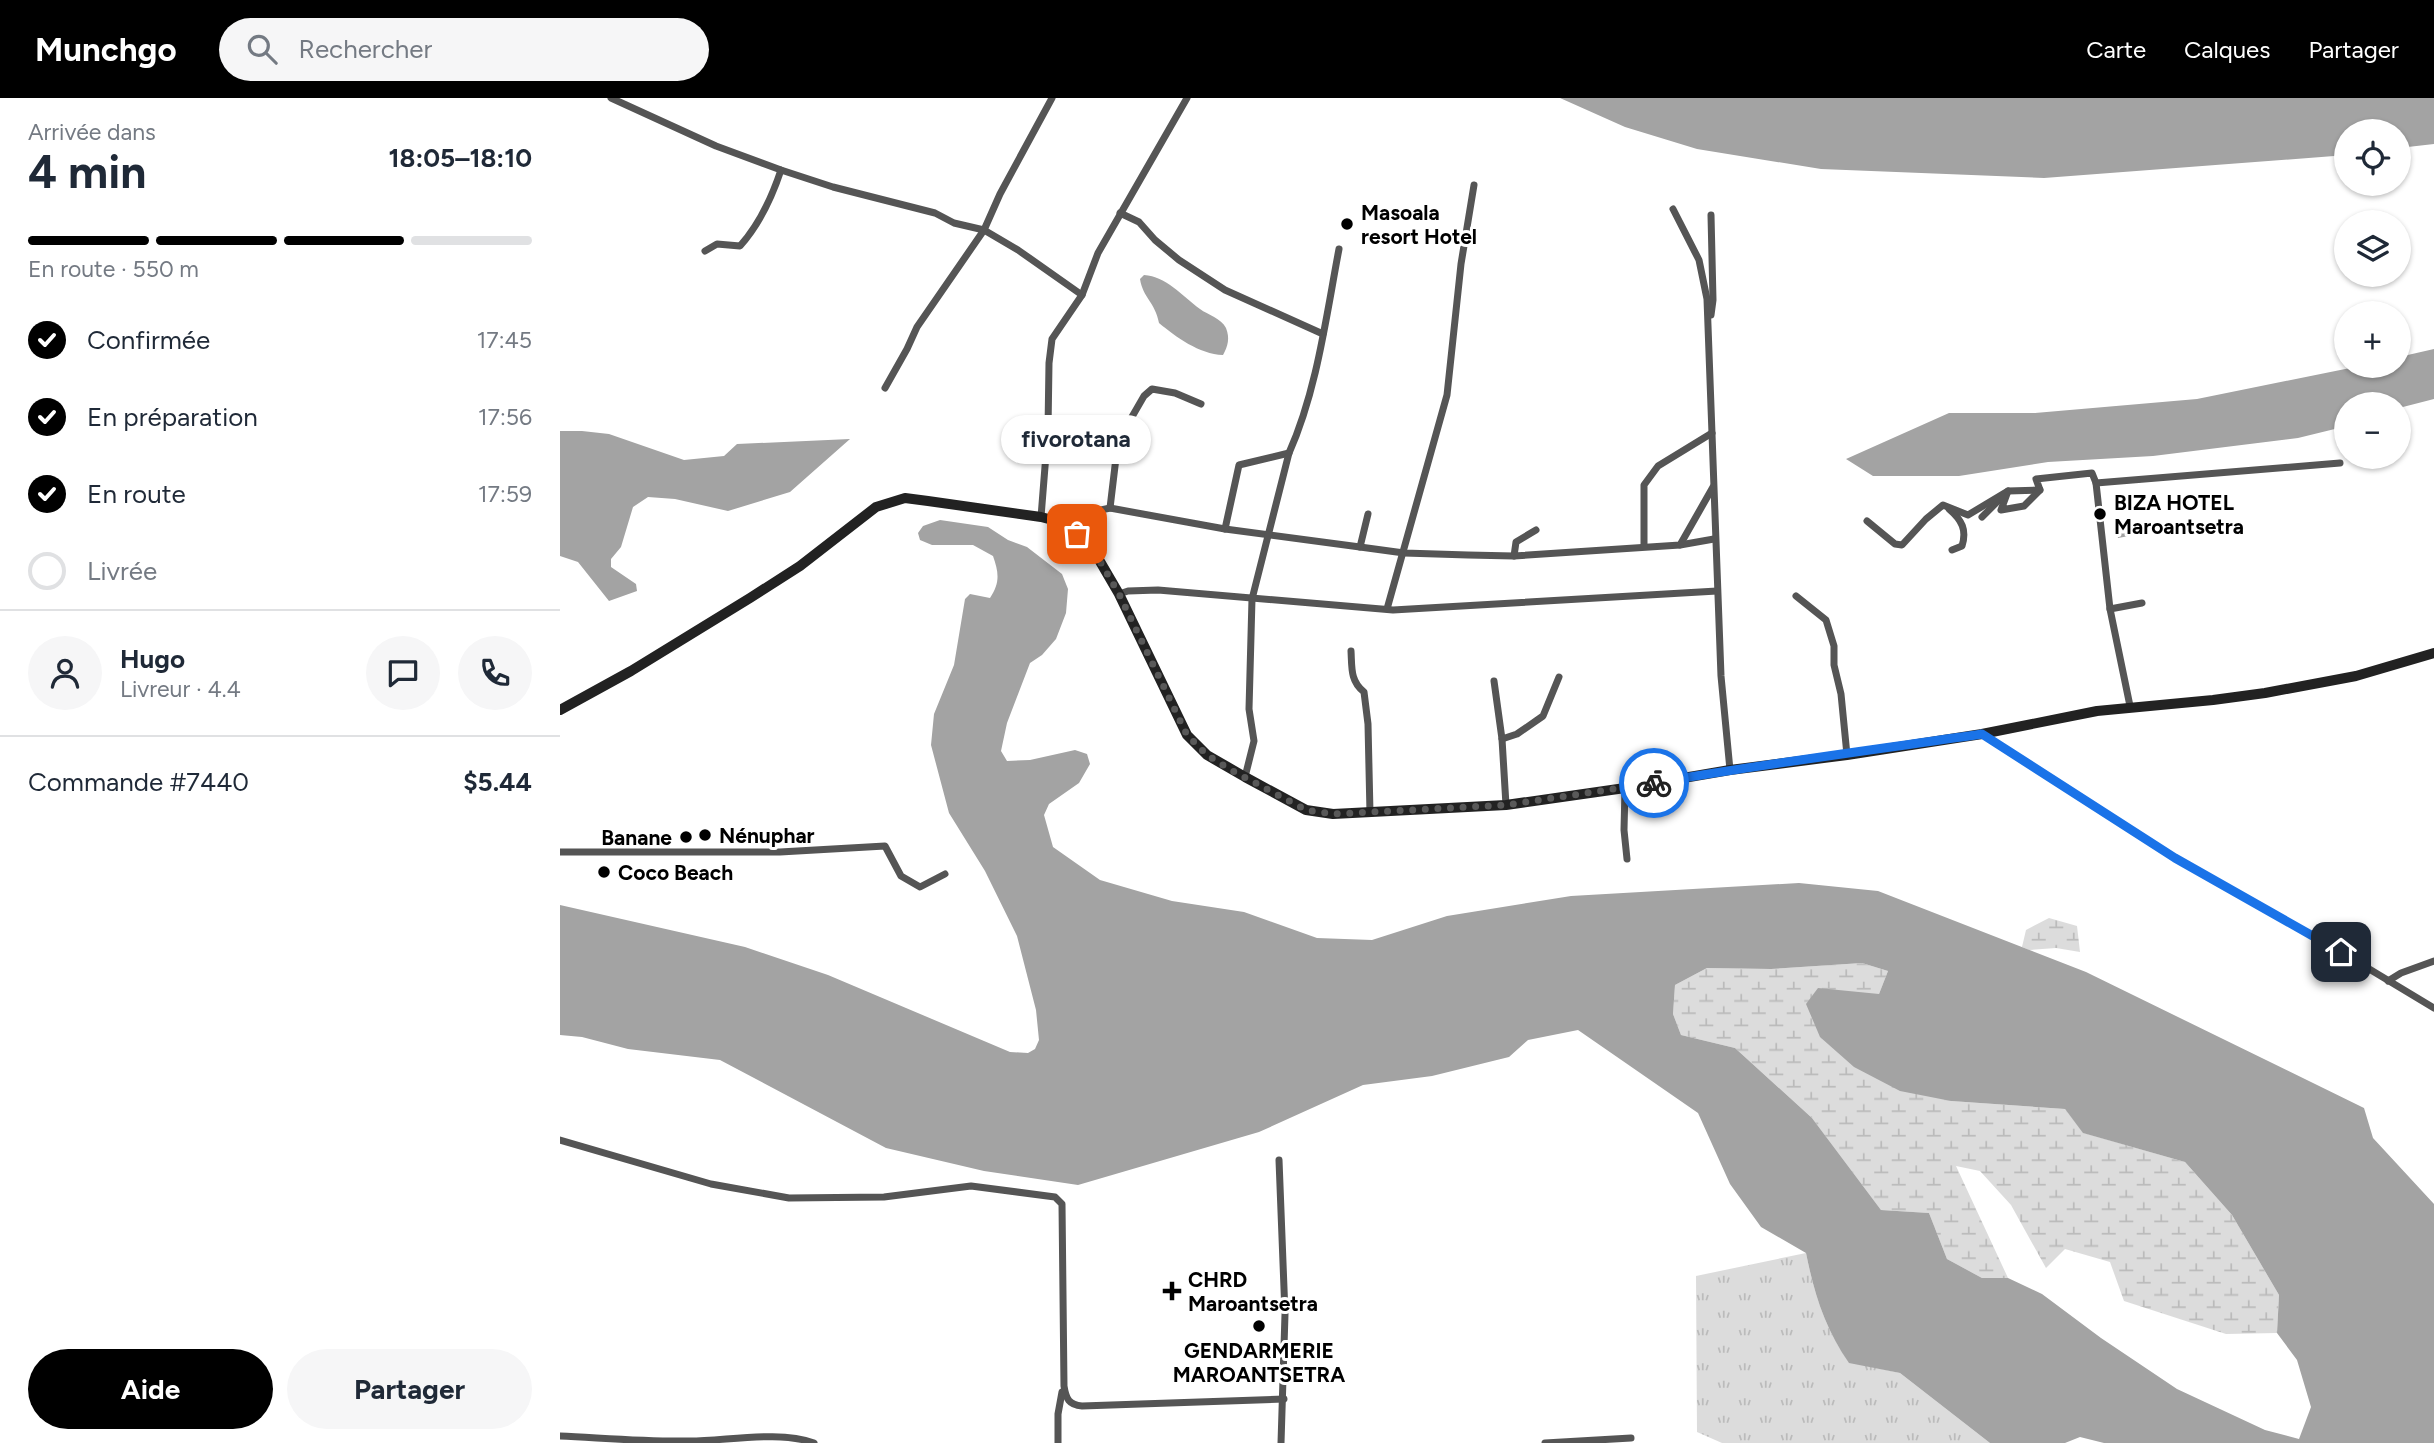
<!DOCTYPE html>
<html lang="fr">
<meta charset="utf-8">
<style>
:root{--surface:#fff;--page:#f6f6f7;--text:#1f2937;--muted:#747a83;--line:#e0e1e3;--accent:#000}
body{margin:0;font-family:Figtree,sans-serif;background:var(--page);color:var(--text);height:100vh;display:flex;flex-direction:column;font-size:26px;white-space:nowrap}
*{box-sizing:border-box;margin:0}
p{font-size:23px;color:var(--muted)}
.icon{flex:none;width:38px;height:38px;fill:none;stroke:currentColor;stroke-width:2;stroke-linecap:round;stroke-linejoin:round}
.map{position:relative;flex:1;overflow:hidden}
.side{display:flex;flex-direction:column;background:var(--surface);width:560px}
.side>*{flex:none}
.buttons{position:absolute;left:1774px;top:21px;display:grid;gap:14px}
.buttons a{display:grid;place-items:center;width:77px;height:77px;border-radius:50%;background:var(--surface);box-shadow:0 2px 5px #0004;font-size:35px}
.pin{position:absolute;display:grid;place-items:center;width:60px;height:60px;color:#fff;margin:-30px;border-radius:14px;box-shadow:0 4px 10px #0006}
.courier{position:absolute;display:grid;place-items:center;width:70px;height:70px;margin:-35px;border:5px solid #1a73e8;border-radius:50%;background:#fff;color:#222;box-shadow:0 2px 9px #0007}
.bubble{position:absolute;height:49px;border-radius:24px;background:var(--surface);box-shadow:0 2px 5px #0004;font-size:23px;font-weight:700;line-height:49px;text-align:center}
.head em{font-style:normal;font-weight:700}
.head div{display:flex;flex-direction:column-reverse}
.head{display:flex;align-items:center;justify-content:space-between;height:119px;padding:0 28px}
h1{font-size:46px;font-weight:700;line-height:52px}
.bar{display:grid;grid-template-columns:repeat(4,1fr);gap:10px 7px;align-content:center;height:84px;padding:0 28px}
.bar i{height:9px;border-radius:5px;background:var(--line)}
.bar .on{background:var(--accent)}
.bar p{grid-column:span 4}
.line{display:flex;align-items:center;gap:18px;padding:0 28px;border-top:2px solid var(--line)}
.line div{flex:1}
.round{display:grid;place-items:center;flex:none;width:74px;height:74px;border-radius:37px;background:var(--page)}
ol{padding:0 28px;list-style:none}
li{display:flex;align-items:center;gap:21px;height:77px}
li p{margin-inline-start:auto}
li .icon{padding:7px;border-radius:50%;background:var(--accent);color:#fff;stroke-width:4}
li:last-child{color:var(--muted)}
li i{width:38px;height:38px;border:4px solid var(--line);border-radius:50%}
.button{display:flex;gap:14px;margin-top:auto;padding:14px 28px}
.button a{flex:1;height:80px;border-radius:42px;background:var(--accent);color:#fff;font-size:28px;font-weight:700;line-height:80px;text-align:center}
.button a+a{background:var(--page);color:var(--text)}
header{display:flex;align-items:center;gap:42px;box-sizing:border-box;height:98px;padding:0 35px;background:var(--accent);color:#fff}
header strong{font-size:33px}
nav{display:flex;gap:38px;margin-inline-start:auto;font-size:24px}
.search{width:490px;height:63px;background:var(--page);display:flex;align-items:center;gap:18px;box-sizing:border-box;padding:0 24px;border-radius:38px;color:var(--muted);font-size:26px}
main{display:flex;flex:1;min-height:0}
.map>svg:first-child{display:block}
.grass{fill:url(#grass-tufts)}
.wetland{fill:url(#wetland-marsh)}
.water{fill:#a3a3a3;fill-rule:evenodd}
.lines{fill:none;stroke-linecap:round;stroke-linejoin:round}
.minor{stroke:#555;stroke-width:7}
.secondary{stroke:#222;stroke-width:10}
.done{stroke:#595959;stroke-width:7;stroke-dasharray:0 12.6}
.route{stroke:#1a73e8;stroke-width:9}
.poi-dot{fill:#000;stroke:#fff;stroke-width:2.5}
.labels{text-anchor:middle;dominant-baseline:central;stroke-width:6;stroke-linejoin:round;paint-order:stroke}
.poi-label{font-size:21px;font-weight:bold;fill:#000;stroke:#fff;text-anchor:start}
</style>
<header>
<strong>Munchgo</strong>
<div class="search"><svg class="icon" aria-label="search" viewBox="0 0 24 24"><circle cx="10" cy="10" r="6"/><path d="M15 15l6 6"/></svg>Rechercher</div>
<nav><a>Carte</a><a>Calques</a><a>Partager</a></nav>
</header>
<main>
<section class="side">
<div class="head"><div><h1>4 min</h1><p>Arrivée dans</p></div><em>18:05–18:10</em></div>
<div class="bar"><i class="on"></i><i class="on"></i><i class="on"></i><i></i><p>En route · 550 m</p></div>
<ol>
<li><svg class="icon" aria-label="check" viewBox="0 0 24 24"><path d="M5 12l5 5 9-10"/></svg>Confirmée<p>17:45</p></li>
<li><svg class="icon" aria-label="check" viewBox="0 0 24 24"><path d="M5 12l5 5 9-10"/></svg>En préparation<p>17:56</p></li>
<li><svg class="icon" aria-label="check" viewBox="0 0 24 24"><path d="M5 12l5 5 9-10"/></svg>En route<p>17:59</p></li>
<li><i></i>Livrée</li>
</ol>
<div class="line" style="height:126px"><a class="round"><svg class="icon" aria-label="person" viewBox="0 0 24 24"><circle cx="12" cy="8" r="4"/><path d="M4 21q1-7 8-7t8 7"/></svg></a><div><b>Hugo</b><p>Livreur · 4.4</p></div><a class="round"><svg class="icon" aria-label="chat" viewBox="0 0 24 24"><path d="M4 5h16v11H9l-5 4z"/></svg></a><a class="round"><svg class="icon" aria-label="phone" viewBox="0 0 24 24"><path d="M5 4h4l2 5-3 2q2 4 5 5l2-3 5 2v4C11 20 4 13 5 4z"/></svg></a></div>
<div class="line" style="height:91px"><div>Commande #7440</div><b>$5.44</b></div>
<div class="button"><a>Aide</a><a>Partager</a></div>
</section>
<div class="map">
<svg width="1874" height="1345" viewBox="0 0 1874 1345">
<defs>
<pattern id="grass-tufts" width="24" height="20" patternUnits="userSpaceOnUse" patternTransform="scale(1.75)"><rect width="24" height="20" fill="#dcdcdc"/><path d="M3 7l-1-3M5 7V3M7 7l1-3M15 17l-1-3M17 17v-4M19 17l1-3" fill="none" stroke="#bbb"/></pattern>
<pattern id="wetland-marsh" width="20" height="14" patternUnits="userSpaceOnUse" patternTransform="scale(1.75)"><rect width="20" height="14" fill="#dcdcdc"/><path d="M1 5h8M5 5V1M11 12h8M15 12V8" fill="none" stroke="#bbb"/></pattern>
</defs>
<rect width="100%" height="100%" fill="#fff"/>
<path class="grass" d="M1246,1155C1254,1195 1265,1231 1289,1264L1340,1275L1430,1345H1162L1137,1334L1136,1178Z"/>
<g class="wetland">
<path d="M1489,820L1517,828L1520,854L1496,850L1469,852L1462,849L1466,832Z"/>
<path d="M1302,865L1328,873L1319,896L1391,1003L1505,1011L1524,1035L1625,1064L1672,1117L1719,1197L1717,1235L1666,1236L1564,1203L1550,1164L1505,1151L1486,1170L1451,1107L1420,1073L1396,1068L1448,1180H1422L1387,1161L1369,1115L1321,1112L1252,1020L1175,950L1121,937L1113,916L1115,887L1147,870L1211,871Z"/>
</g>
<g class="water">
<path d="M1000,0H1874V46L1839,50V33H1787V57L1484,80L1261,71L1137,51L1065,29Z"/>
<path d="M584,177C606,178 622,198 640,211C648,217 661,220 666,230C670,240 668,248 663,257C639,256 616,239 599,225C595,204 583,200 580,181Z"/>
<path d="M1874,251V301L1839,310V306H1787V328L1738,340L1593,358L1488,364L1399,378H1313L1286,361L1389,315H1475L1637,301L1800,268H1839V259Z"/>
<path d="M0,333H22L49,336L124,362L164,358L177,346L290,341L230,394L168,413L115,401L88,399L73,409L61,449L51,461V469L76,486L77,493L49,503L18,464L0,458Z"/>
<path d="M380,422L428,429L448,442L467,449L502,476L508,491L506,515L496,541L482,557L470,565L447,625L441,653L447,663L470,662L515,652L527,656L530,666L519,685L489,706L484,717L493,749L540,782L612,803L684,814L757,840L812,842L887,818L1011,798L1239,785L1318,793L1526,874L1804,1010L1813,1040L1874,1106V1345H1544L1520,1339L1505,1345H1430L1340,1275L1289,1265C1265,1231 1254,1195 1246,1155L1201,1129L1170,1086L1138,1015L1018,932L968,942L949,959L872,978L803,987L699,1034L518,1087L424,1073L326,1050L160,962L68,951L22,939L0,937V807L185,849L268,877L450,954L468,955L475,951L479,942L476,912L457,838L425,773L389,715L371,647L374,616L394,567L405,501L410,496L430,500C440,485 439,475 433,458L413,447H372L360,442L358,435L363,428ZM1302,865L1328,873L1319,896L1258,890L1246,906L1260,939L1294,969L1340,993L1391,1003L1505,1011L1523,1035L1625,1064L1672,1117L1719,1197L1717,1235L1737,1262L1751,1309L1739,1341L1705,1332L1617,1291L1541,1240L1482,1196L1448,1180H1422L1387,1161L1369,1115L1321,1112L1252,1020L1175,950L1121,937L1113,916L1115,887L1147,870L1211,871Z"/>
<path d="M1569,426L1580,432V436L1558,440L1557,435Z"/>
</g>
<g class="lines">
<g class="minor">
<path d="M51,0L156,48L221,72L273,89L375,115L394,125L424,132L458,152L522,197"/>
<path d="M1113,111L1139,162L1147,201L1161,578L1170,672"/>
<path d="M560,115L579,124L595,142L619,162L665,192L763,236"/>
<path d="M145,153L157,146L180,148C199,127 212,99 221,72"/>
<path d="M1151,217L1153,202L1151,117"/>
<path d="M325,290L347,251L357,229L424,132L440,96L492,0"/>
<path d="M488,331C508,342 535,349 558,343L584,298L592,291L615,295L641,306"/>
<path d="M1536,385L1780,365"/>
<path d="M550,410L558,343"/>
<path d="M1389,411C1402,422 1407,432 1402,448L1392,452"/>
<path d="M481,419L488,331L489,265L492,241L522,197L538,155L627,0"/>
<path d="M1422,419L1448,393L1480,392"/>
<path d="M1307,423L1335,446L1342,447L1366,421L1383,407L1408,417L1448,393L1441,412L1464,408L1480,392L1476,381L1532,375L1536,385L1550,511L1570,608"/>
<path d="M504,425L523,416L550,410L665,431L800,449L844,455L908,457L954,458L1120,447L1153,389"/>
<path d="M665,431L679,367L729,355"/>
<path d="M1120,447L1154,441"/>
<path d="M1084,448V387L1098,368L1152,335"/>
<path d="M800,449L808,416"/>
<path d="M954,458L956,444L976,432"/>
<path d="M559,496L568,493L598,492L833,512L1157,493"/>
<path d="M1236,498L1266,522L1274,548V567L1281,596L1287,657"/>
<path d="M827,511L887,297L901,166L914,87"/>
<path d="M1550,511L1582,505"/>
<path d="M791,553C792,569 790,583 804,594L808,626L810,715"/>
<path d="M934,583L942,641L946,707"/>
<path d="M1422,636L1615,760L1781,854L1874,910"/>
<path d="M942,641L957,636L983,618L999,579"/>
<path d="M685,679L694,643L689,611L692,501L729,355C757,292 766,219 779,151"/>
<path d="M1065,690L1064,732L1067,761"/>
<path d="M0,754H220L325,748L341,778L360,789L385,776"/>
<path d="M1828,883L1841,875L1874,863"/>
<path d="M0,1042L151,1086L229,1100L324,1099L411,1088L495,1099L502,1106L504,1288C506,1301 509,1307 522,1308L724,1301"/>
<path d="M719,1062L725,1216L721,1345"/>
<path d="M0,1338C43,1340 87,1344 130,1343C166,1343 220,1332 254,1345"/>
<path d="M498,1345V1316L502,1294"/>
<path d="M985,1345L1071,1340"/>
</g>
<path class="secondary" d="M0,612L71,573L190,500L240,468L316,409L345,400L368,403L481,419L504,425L538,460L559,496L627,637L647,657L685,679L746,712L773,716L946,707L1065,690L1170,672L1287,657L1422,636L1537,613L1653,602L1705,595L1796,578L1874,555"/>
</g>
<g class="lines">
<path class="done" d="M517,436L538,460L559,496L627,637L647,657L671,672L746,712L774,716L946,707L1094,685"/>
<path class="route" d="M1094,685C1203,666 1312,652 1422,636L1615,760L1781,854"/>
</g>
<g class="poi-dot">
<circle cx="787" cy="126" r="7"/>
<circle cx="1540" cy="416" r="7"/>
<circle cx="145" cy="737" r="7"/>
<circle cx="126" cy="739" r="7"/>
<circle cx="44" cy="774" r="7"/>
<path d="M608.5 1182.5h7v7h7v7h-7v7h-7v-7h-7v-7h7z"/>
<circle cx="699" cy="1228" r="7"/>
</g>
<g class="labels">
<g class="poi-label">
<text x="801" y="114">Masoala<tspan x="801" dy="24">resort Hotel</tspan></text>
<text x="1554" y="404">BIZA HOTEL<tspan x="1554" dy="24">Maroantsetra</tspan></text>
<text x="159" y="737">Nénuphar</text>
<text x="112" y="739" text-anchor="end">Banane</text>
<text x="58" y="774">Coco Beach</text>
<text x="628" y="1181">CHRD<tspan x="628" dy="24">Maroantsetra</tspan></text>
<text x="699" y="1252" text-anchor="middle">GENDARMERIE<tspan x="699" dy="24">MAROANTSETRA</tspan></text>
</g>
</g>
</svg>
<div class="buttons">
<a><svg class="icon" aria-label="locate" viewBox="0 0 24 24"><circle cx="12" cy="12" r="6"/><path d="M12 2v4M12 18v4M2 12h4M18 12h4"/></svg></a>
<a><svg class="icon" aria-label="layers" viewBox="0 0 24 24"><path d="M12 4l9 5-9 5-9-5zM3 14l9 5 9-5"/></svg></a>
<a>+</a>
<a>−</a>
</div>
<div class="pin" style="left:517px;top:436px;background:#ea580c"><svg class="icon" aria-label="bag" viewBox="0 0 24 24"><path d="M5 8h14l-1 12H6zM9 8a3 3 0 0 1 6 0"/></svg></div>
<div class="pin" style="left:1781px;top:854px;background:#1f2937"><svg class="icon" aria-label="home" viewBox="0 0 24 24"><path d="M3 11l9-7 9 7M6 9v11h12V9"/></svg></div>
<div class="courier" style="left:1094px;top:685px"><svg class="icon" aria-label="bike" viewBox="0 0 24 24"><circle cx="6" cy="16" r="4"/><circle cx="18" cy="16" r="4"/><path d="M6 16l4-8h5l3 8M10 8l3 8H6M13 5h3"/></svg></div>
<div class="bubble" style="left:441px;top:317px;width:150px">fivorotana</div>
</div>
</main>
